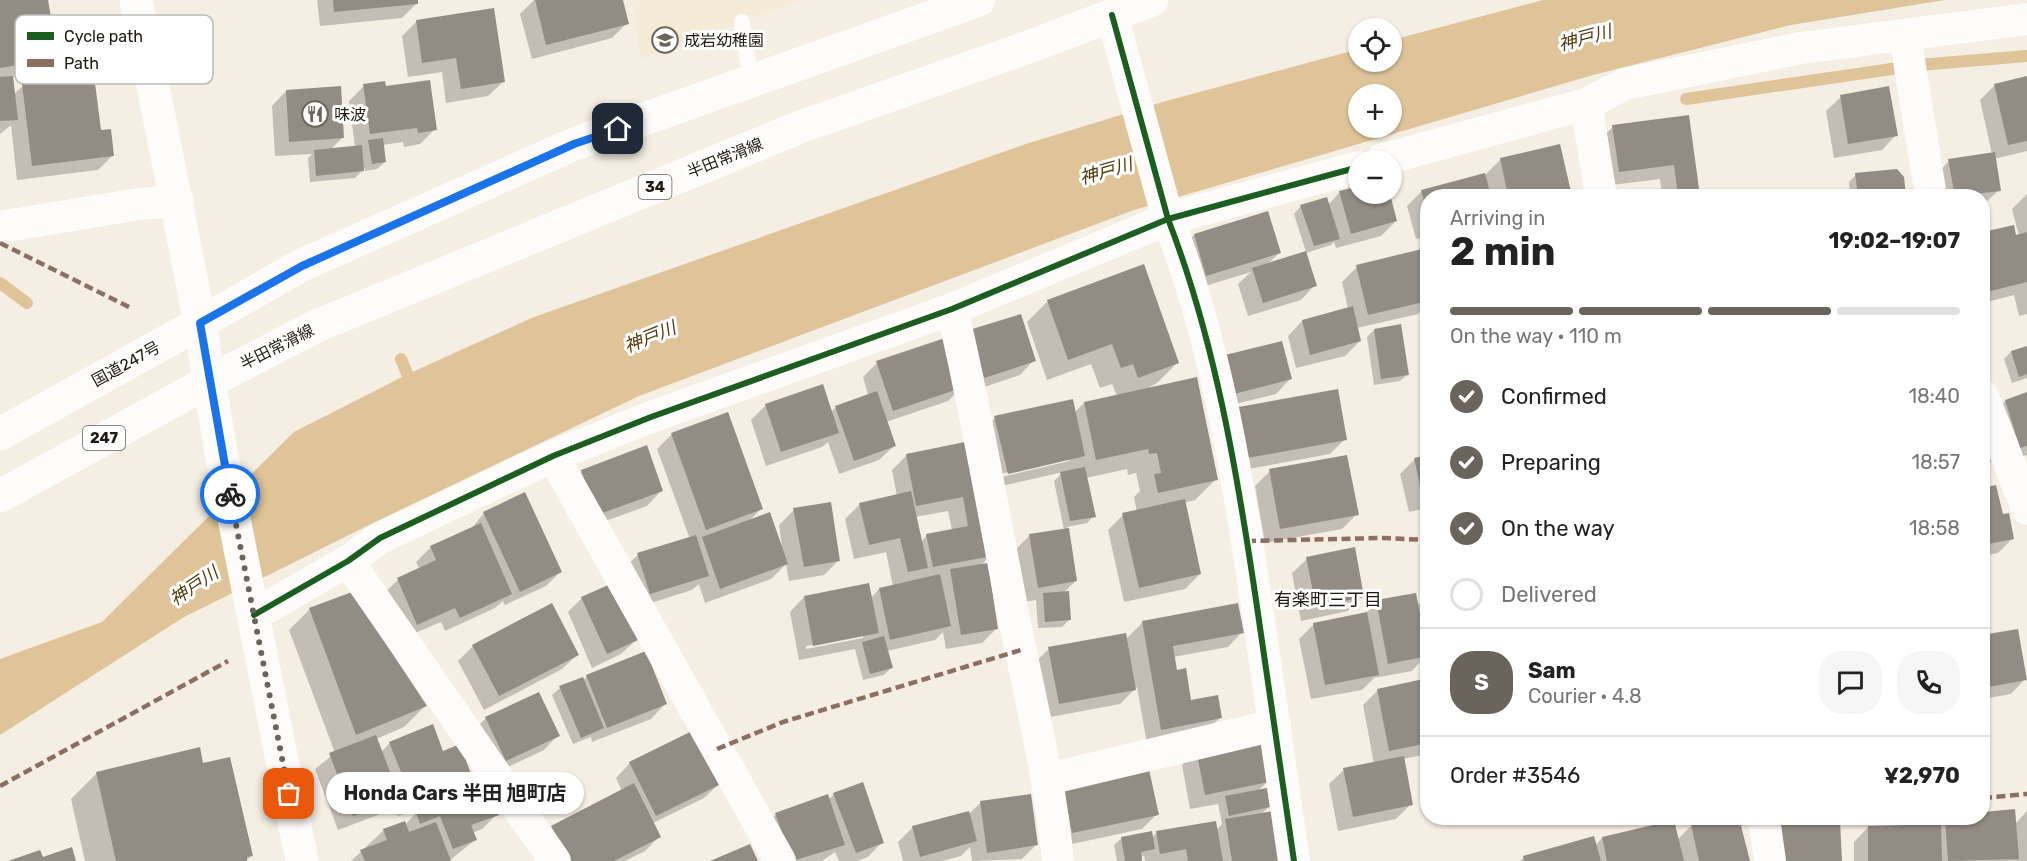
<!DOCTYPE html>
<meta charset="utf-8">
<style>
:root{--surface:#fff;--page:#f6f6f6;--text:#222;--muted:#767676;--line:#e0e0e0;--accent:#6a655c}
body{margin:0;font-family:Rubik,"Noto Sans JP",sans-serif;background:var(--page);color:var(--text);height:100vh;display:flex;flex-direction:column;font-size:22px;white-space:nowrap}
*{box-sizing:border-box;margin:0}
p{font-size:20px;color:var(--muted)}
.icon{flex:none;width:33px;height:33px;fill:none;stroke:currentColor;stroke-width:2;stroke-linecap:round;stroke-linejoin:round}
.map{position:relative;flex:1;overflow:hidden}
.side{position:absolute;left:1420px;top:189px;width:570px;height:636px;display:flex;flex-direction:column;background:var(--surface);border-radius:24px;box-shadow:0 2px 4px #0004}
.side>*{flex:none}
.fabs{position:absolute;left:1348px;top:18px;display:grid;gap:12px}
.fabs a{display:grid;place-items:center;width:54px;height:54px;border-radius:50%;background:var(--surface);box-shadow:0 2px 4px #0004;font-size:30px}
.pin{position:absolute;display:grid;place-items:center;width:51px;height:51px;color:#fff;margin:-26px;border-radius:12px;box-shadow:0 3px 9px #0006}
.courier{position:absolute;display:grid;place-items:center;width:60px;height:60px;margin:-30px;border:4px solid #1a73e8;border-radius:50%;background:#fff;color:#222;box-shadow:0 2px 8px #0007}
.bubble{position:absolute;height:42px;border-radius:21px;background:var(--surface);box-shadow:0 2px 4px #0004;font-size:20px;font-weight:700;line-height:42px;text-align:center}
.overview em{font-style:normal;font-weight:700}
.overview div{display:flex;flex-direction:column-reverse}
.overview{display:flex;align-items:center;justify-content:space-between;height:102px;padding:0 30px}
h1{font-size:39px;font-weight:700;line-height:45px}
.bar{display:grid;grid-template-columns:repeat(4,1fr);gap:9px 6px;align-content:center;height:72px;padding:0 30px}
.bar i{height:8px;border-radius:4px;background:var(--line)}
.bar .active{background:var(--accent)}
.bar p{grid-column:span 4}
.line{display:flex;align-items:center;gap:15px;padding:0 30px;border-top:2px solid var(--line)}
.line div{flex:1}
.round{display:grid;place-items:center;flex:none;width:63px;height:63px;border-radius:24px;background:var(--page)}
ol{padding:0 30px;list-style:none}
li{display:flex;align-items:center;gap:18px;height:66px}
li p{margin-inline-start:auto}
li .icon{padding:6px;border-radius:50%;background:var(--accent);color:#fff;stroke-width:4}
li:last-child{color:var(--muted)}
li i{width:33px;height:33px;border:3px solid var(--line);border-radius:50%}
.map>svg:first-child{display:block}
.built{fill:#f6ebd7}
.water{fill:#dec498;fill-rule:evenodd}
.shadow{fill:#0003;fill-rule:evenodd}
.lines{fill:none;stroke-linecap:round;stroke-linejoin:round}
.stream{stroke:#dec498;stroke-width:12}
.building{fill:#928d84}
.service{stroke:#fdfcfb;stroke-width:16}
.minor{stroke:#fdfcfb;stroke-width:32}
.tertiary{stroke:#fdfcfb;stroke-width:33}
.primary{stroke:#fdfcfb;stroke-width:33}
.trunk{stroke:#fdfcfb;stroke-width:33}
.quiet{stroke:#8d6e63;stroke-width:4.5;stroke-dasharray:9 4.5;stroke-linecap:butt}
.cycleway-casing{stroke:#fefefe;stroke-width:10}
.cycleway{stroke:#1b5e20;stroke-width:6}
.done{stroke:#6a655c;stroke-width:6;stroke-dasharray:0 10.8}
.route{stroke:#1a73e8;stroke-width:8}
.labels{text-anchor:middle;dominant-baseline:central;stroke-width:6;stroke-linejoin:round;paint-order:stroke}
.shield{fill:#fefefe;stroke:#625f5a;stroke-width:1.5}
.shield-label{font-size:15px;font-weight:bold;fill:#1f1b14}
.poi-label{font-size:16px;fill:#1f1b14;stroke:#fefefe;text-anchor:start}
.street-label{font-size:16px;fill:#1f1b14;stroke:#fefefe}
.water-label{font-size:18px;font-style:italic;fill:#523b0b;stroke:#fefefe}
.neighbourhood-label{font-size:18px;fill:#1f1b14;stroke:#fefefe}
.key{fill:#fefefe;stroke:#bbbab8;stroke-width:1.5}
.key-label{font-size:16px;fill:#1f1b14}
</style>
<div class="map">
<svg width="2027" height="861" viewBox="0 0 2027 861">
<rect width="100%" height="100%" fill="#f4eee3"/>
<path class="built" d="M632,0H803L641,59Z"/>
<path class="water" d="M1543,0H1945L1791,25L1593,75L1134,210L639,396L373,523L184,617L0,735V659L102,622L294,432L408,374L534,317L1026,144L1166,101L1359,49V62H1392V40ZM1359,94H1392V128H1359Z"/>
<g class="shadow">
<path d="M0,0H47L57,57L42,72L12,77L14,94L23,86L100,131L113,155L98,170L17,180L11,125L0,134Z"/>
<path d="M317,0H416L417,3L402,18L320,26Z"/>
<path d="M534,0H622L627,23L612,38L532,59L520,14Z"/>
<path d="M417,21L503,82L488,96L446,103L442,72L408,77L402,36Z"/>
<path d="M2027,78V151L1994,159L1999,190L1983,205V196H1938L1934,176L1949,161L1992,154L1980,100L1995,85Z"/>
<path d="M364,86L384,88L435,129L420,144L404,147L403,142L382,145L385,162L377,169L365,171V168L355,178L310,182L308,158L312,154L275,156L272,106L286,91L342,138L330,150L355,147L349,101Z"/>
<path d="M1841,97L1896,135L1882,150L1834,158L1826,111Z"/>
<path d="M1688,117L1699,196H1662L1660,179L1604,186L1598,141L1613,127Z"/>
<path d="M1559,146L1571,196H1428V236L1416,239L1407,206L1422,191L1485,175L1501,159Z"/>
<path d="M1856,175L1903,178L1904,196H1850L1849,182Z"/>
<path d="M1359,188V194H1389L1396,221L1381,236L1336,248L1334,242L1331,245L1306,253L1315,285L1301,300L1248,316L1238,284L1251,272L1192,290L1180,250L1194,235L1279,253L1267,265L1306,252L1294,214L1301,206L1328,205L1340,192Z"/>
<path d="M2027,194V314L2019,316L2014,295L1983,303V234L2019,236L2012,209Z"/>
<path d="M1357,267L1428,278V304L1418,314L1357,328L1360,341L1345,356L1296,368L1288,336L1302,321L1348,309L1342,282Z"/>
<path d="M1048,301L1178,362L1157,383L1142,391L1216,479L1195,500L1184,503L1200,574L1185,589L1124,602L1108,530L1123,515L1137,512L1134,497L1140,491L1136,473L1128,475L1127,469L1086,478L1094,516L1087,523L1067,527L1076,581L1064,592L1069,620L1062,627L1038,628L1036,600L1023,602L1015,550L1030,535L1064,530L1054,481L1063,472L993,488L980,433L995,418L1074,413L1084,403L1117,396L1112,384L1100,388L1091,364L1047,380L1027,322ZM1069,458V461L1001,477L1000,474Z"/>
<path d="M1020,316L1034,360L1020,375L969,392Z"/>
<path d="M1374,330L1408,374L1400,381L1374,385L1367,337Z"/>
<path d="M2027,347V378L2012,383L2004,359L2011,352Z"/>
<path d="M877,363L963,386L948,401L886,422L894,446L879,460L839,474L828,442L822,447L766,466L751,420L766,405L831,412L836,407L868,395L863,377Z"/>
<path d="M1211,371L1290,379L1276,394L1219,408Z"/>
<path d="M2027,394V455L2005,462L1991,416L2005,401Z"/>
<path d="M1219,424L1345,439L1330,454L1227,473Z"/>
<path d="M1983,432L1995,458L1983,470Z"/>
<path d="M672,434L761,509L748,522L783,554L779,525L794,510L839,560L824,575L789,581L786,564L771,579L705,603L699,584L692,590L635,608L623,569L638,555L690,539L657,449Z"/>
<path d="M969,443L991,555L980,566L996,629L982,643L946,649L943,632L935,640L887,651L891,668L884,675L863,680L855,649L799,660L790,612L804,597L871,598L879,589L893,586L886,552L854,559L845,519L860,504L897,496L892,470L907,455ZM948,511L952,530L927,535L921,542L915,517ZM863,635V638L806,649V646Z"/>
<path d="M1428,456V508L1409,512L1400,474L1415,459Z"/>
<path d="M582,471L661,491L647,506L583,529L567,486Z"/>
<path d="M1270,471L1357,514L1342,529L1265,543L1255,486Z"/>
<path d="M1983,490L2002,516L2013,538L1998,553L1983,556Z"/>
<path d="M484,513L560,572L546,586L505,605L503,601L495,608L445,631L441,622L403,638L383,594L398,580L420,570L416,562L431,547L470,530Z"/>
<path d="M1307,559L1362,597L1348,611L1301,621L1292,573Z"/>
<path d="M1428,595V669L1422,670L1421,661L1412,671L1374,678L1362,690L1311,699L1299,639L1314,624L1364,615L1377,602L1417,606Z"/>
<path d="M582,598L636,640L621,654L592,668L568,612Z"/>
<path d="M310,609L425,706L404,727L376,739L381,752L390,743L442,753L472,778L457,793L398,816L393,803L383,813L338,830L315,769L335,753L289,630Z"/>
<path d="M1142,623L1242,632L1228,647L1173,657L1175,672L1190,702L1220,718L1205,732L1147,744L1137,687L1120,704L1045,718L1034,663L1049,649L1126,639Z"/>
<path d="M1983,623L1987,636L2025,679L2011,694L1983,699Z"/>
<path d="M473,646L577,655L562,669L484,710L458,661Z"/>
<path d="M587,676L665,704L651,719L592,742L591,737L573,744L552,695L560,688L582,678L583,681Z"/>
<path d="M1428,680V754L1403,759L1411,804L1396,819L1338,831L1329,784L1344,770L1374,764L1363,705L1378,690Z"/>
<path d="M486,718L558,735L544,750L491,775L471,733Z"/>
<path d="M1196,750L1267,782L1258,791L1269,807L1261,814L1281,861H1145L1144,856L1140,857L1141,861H1117L1114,845L1122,838H1152L1157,832L1216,830L1222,824L1218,804L1190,809L1182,765Z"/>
<path d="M630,763L719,784L704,798L653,823L660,836L645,851L625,861H547L537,842L552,827L622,791L616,778Z"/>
<path d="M202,765L251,856L246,861H85L71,799L97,773Z"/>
<path d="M487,787L497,814L482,829L472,833L475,840L449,861H351L384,830L405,825L416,813Z"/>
<path d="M834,794L882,842L868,857L857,861H839L835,852L822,861H772L761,829L776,814L828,800Z"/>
<path d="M1048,799L1157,814L1142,829L1058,847Z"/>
<path d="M981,802L1037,844L1022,859L972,861L970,847L961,856L942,861H903L898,842L913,827L969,814Z"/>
<path d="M2027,811V861H1854V842L1868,827L1937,826L1945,818H1983V813L2015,824Z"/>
<path d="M1724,818H1738L1748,861H1520L1523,858L1595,846L1602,838L1677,840L1692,825Z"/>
</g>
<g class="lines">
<g class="stream">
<path d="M1686,99L1919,65L2027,56"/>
<path d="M0,283L27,303"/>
<path d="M401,359L413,388"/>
</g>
</g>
<g class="building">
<path d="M0,0H48L58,58L0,68Z"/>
<path d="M333,0H418V4L334,12Z"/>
<path d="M535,0H623L629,24L546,45Z"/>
<path d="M494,8L505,82L461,89L456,58L422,63L416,20Z"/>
<path d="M94,75L101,130L111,129L114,156L32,166L22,84Z"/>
<path d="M13,76L18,120L0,121V77Z"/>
<path d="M2027,76V141L2008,145L1994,84Z"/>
<path d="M430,80L437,130L418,133L417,128L370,134L363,84L385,81L386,86Z"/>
<path d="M341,86L344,138L289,142L286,90Z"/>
<path d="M1889,86L1898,136L1848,144L1840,95Z"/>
<path d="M1689,115L1700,196H1678L1674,165L1619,172L1612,125Z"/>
<path d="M383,138L386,162L372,164L368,140Z"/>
<path d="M1560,144L1572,196H1508L1500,158Z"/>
<path d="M362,145L364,171L316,176L314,150Z"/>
<path d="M1995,152L2001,191L1955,196L1948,159Z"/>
<path d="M1897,169L1904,177L1906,196H1858L1855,173Z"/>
<path d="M1485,173L1491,196H1428L1427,213L1421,190Z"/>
<path d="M1359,186V194H1390L1397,221L1351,234L1339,191Z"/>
<path d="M1327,197L1340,239L1314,246L1300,205Z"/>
<path d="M1268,211L1281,253L1206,276L1194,234Z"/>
<path d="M2014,225L2016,235L2027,232V282L1983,293V232Z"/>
<path d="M1422,249L1428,272V301L1368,315L1356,265Z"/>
<path d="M1306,251L1317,286L1263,303L1252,268Z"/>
<path d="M1144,264L1179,363L1138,378L1133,364L1121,368L1112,344L1068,360L1047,300Z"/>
<path d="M1353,306L1361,341L1310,355L1302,320Z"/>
<path d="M1021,314L1036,361L984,378L969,330Z"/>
<path d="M1401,324L1409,375L1381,379L1374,329Z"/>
<path d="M948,337L964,387L893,411L876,361Z"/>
<path d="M1282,341L1292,379L1234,394L1225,355Z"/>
<path d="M2027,346V374L2019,377L2011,351Z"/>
<path d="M1197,377L1218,480L1158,493L1154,474L1161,473L1157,453L1149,454L1148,449L1096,460L1084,402Z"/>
<path d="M823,384L839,433L781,452L765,404Z"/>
<path d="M1338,389L1347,440L1242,459L1233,408Z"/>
<path d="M877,391L896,446L854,461L835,406Z"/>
<path d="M2027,392V446L2020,448L2005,400Z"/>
<path d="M1073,399L1085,456L1008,474L994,416Z"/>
<path d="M728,412L763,509L706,530L671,433Z"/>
<path d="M1983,431L1996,458L1983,461Z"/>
<path d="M970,441L992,556L933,567L926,534L968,526L963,497L916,506L906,454Z"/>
<path d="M647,445L663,491L597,515L581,470Z"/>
<path d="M1347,455L1359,515L1280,529L1269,469Z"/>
<path d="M1428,455V497L1423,499L1414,458Z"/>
<path d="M1085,467L1096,517L1070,521L1060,472Z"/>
<path d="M1996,485L2003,514L2009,513L2014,539L1983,545V488Z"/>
<path d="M911,491L928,568L908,572L900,538L869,545L859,503Z"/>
<path d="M525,492L562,572L520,592L483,512Z"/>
<path d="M1185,499L1201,574L1139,588L1122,513Z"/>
<path d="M831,502L840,561L804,567L793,508Z"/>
<path d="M770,512L788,564L720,589L702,537Z"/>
<path d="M481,523L512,594L460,618L455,608L417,625L397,578L436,560L430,546Z"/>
<path d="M1069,528L1077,581L1038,588L1029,534Z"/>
<path d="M696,535L709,576L650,594L637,553Z"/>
<path d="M1355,547L1364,597L1316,607L1306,557Z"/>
<path d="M988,563L998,629L961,635L950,569Z"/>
<path d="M940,574L951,626L890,640L879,588Z"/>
<path d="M613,583L638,640L607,654L581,597Z"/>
<path d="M869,583L879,633L813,646L804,596Z"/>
<path d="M1069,591L1071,620L1045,622L1043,593Z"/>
<path d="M352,592L427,706L356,735L309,608Z"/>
<path d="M1416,593L1428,656L1388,664L1376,600Z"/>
<path d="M552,603L579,655L499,696L472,645Z"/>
<path d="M1238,603L1244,633L1173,646L1177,670L1186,668L1191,700L1218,695L1222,718L1161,730L1142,621Z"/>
<path d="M1367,612L1379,675L1325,685L1313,623Z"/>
<path d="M1983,621H1985L1988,634L2018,629L2027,680L1983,688Z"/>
<path d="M1126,633L1136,690L1059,704L1048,647Z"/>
<path d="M884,636L893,668L870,674L862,642Z"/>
<path d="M646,651L667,704L607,728L586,675Z"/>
<path d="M583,677L604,728L581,738L559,686Z"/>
<path d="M1428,678V743L1389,751L1377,689Z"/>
<path d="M539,692L560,736L506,761L485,717Z"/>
<path d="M433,724L443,751L460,744L473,779L413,802L389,742Z"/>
<path d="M694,730L721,784L656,816L629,762Z"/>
<path d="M376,735L400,798L353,816L329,753Z"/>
<path d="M1260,736L1269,782L1205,795L1196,749Z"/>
<path d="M200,747L203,763L230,757L253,856L247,857V861H116L96,772Z"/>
<path d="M1404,756L1413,805L1353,817L1343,768Z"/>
<path d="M1148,765L1159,815L1072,833L1062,782Z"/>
<path d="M863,782L884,843L856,853L833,793Z"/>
<path d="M634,783L661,837L614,861H569L551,826Z"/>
<path d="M488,785L499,815L471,825L477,840L453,849L440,816L420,824L416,812Z"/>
<path d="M1267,788L1270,807L1229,816L1225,796Z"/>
<path d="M828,794L845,845L792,861L775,813Z"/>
<path d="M1031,794L1038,845L987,853L980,801Z"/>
<path d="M2015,809L2019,859L1948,861L1945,818H1983V812Z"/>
<path d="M969,811L977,841L920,857L912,826Z"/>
<path d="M1273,811L1282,861H1232L1225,819Z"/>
<path d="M1717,818H1739L1750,861H1699L1691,824Z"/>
<path d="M1674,820L1684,861H1607L1602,837Z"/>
<path d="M405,821L409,832L436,822L451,861H365L360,850L387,840L383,829Z"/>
<path d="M1216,821L1223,861H1188L1186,849L1160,854L1156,831Z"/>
<path d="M1840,821L1842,861H1781L1779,824Z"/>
<path d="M1941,824L1942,861H1868V826Z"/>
<path d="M1152,831L1155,849L1141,852L1142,861H1125L1121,837Z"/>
<path d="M1594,836L1601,861H1524L1523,856Z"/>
<path d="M750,844L758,861H710Z"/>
<path d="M72,847L76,861H8L40,850L43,857Z"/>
</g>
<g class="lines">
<path class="service" d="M742,22L751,82"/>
<g class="minor">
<path d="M1112,15L1168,219C1215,340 1237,472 1256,600C1269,687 1282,774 1294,861"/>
<path d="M1905,36L1931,196"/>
<path d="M1586,104L1601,196"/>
<path d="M1381,160L1586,104L1625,84L1801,48L2027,19"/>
<path d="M0,227L139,204L178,201"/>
<path d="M952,309C974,401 990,494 1008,587C1025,679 1049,768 1058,861"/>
<path d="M1983,396L2027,509"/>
<path d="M553,456L780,861"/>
<path d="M348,561L555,861"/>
<path d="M254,615L348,561L380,538L553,456L651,417L952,309L1168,219L1359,167"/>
<path d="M1048,779L1275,725"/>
<path d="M1764,818L1770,861"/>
</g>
<path class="tertiary" d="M136,0L200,323"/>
<g class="primary">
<path d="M200,323L302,265L574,144L979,0"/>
<path d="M208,382L319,325L800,127L1026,48L1152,0"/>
</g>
<g class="trunk">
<path d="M0,434L200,323L221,453L302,861"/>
<path d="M0,496L208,382"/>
</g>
<g class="quiet">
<path d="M0,243L129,307"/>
<path d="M1247,541L1383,538L1428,540"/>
<path d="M717,749L783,722L1021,650"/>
<path d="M0,786L228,661"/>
<path d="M1983,798L2027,794"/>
</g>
<g class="cycleway-casing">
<g id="cycleway">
<path d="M1112,15L1168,219C1215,340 1237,472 1256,600C1269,687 1282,774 1294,861"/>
<path d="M254,615L348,561L380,538L553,456L651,417L952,309L1168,219L1359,167"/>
</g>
</g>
<use href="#cycleway" class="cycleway"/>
</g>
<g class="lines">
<path class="done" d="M230,494L289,794"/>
<path class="route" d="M230,494L200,323L302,266L574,144L618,129"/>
</g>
<defs>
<g id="school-ring" transform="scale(1.35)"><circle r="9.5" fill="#fefefe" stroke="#6a655c" stroke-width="1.5"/><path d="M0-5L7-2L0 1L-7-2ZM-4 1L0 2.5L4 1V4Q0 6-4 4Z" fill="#6a655c"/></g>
<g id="restaurant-ring" transform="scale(1.35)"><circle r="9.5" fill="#fefefe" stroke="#6a655c" stroke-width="1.5"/><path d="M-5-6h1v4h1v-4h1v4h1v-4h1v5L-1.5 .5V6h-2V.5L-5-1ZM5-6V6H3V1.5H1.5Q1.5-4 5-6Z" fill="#6a655c"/></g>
</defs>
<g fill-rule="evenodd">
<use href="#school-ring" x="665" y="40"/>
<use href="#restaurant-ring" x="315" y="114"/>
</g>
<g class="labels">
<g class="shield">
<rect x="638.5" y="175" width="33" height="24" rx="4.5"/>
<rect x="83" y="426" width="42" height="24" rx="4.5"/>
</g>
<g class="shield-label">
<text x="655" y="187">34</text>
<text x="104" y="438">247</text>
</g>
<g class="poi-label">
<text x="684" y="40">成岩幼稚園</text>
<text x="334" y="114">味波</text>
</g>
<g class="street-label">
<text transform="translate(725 158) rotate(-22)">半田常滑線</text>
<text transform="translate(277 347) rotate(-27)">半田常滑線</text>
<text transform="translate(126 364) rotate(-29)">国道247号</text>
</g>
<g class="water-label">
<text transform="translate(1585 38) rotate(-15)">神戸川</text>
<text transform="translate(1106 171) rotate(-16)">神戸川</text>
<text transform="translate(650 337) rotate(-22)">神戸川</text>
<text transform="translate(194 586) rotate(-34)">神戸川</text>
</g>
<g class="neighbourhood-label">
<text x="1328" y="600">有楽町三丁目</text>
</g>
</g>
<rect x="15" y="15" width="198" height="69" rx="9" class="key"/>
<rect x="27" y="32" width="27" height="8" fill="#1b5e20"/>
<rect x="27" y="59" width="27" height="8" fill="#8d6e63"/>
<g class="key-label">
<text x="64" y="42">Cycle path</text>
<text x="64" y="69">Path</text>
</g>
</svg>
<div class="fabs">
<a><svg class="icon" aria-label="locate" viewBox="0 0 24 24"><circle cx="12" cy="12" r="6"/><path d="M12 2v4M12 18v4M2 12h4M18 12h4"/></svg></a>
<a>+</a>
<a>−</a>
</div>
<div class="pin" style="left:289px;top:794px;background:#ea580c"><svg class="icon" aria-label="bag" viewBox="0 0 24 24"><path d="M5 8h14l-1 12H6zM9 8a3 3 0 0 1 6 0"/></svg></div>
<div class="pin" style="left:618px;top:129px;background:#1f2937"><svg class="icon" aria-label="home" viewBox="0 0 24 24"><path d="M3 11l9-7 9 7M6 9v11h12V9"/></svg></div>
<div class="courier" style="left:230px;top:494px"><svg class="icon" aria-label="bike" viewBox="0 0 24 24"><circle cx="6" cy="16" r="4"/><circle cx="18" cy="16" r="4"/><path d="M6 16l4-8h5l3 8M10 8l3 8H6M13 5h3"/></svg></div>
<div class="bubble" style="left:326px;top:772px;width:258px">Honda Cars 半田 旭町店</div>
<section class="side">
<div class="overview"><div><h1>2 min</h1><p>Arriving in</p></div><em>19:02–19:07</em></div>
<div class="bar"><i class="active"></i><i class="active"></i><i class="active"></i><i></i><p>On the way · 110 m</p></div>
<ol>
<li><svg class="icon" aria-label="check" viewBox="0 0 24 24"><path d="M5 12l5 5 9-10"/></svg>Confirmed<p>18:40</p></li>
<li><svg class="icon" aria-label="check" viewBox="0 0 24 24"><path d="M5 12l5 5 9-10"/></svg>Preparing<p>18:57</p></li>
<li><svg class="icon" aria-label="check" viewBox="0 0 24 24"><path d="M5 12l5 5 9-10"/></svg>On the way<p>18:58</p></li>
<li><i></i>Delivered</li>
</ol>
<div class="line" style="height:108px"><b class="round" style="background:var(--accent);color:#fff">S</b><div><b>Sam</b><p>Courier · 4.8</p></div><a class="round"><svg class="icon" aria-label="chat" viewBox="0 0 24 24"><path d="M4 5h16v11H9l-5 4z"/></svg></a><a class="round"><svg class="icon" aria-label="phone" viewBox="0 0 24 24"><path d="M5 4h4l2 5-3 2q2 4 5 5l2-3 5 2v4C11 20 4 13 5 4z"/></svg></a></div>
<div class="line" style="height:78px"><div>Order #3546</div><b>¥2,970</b></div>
</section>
</div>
